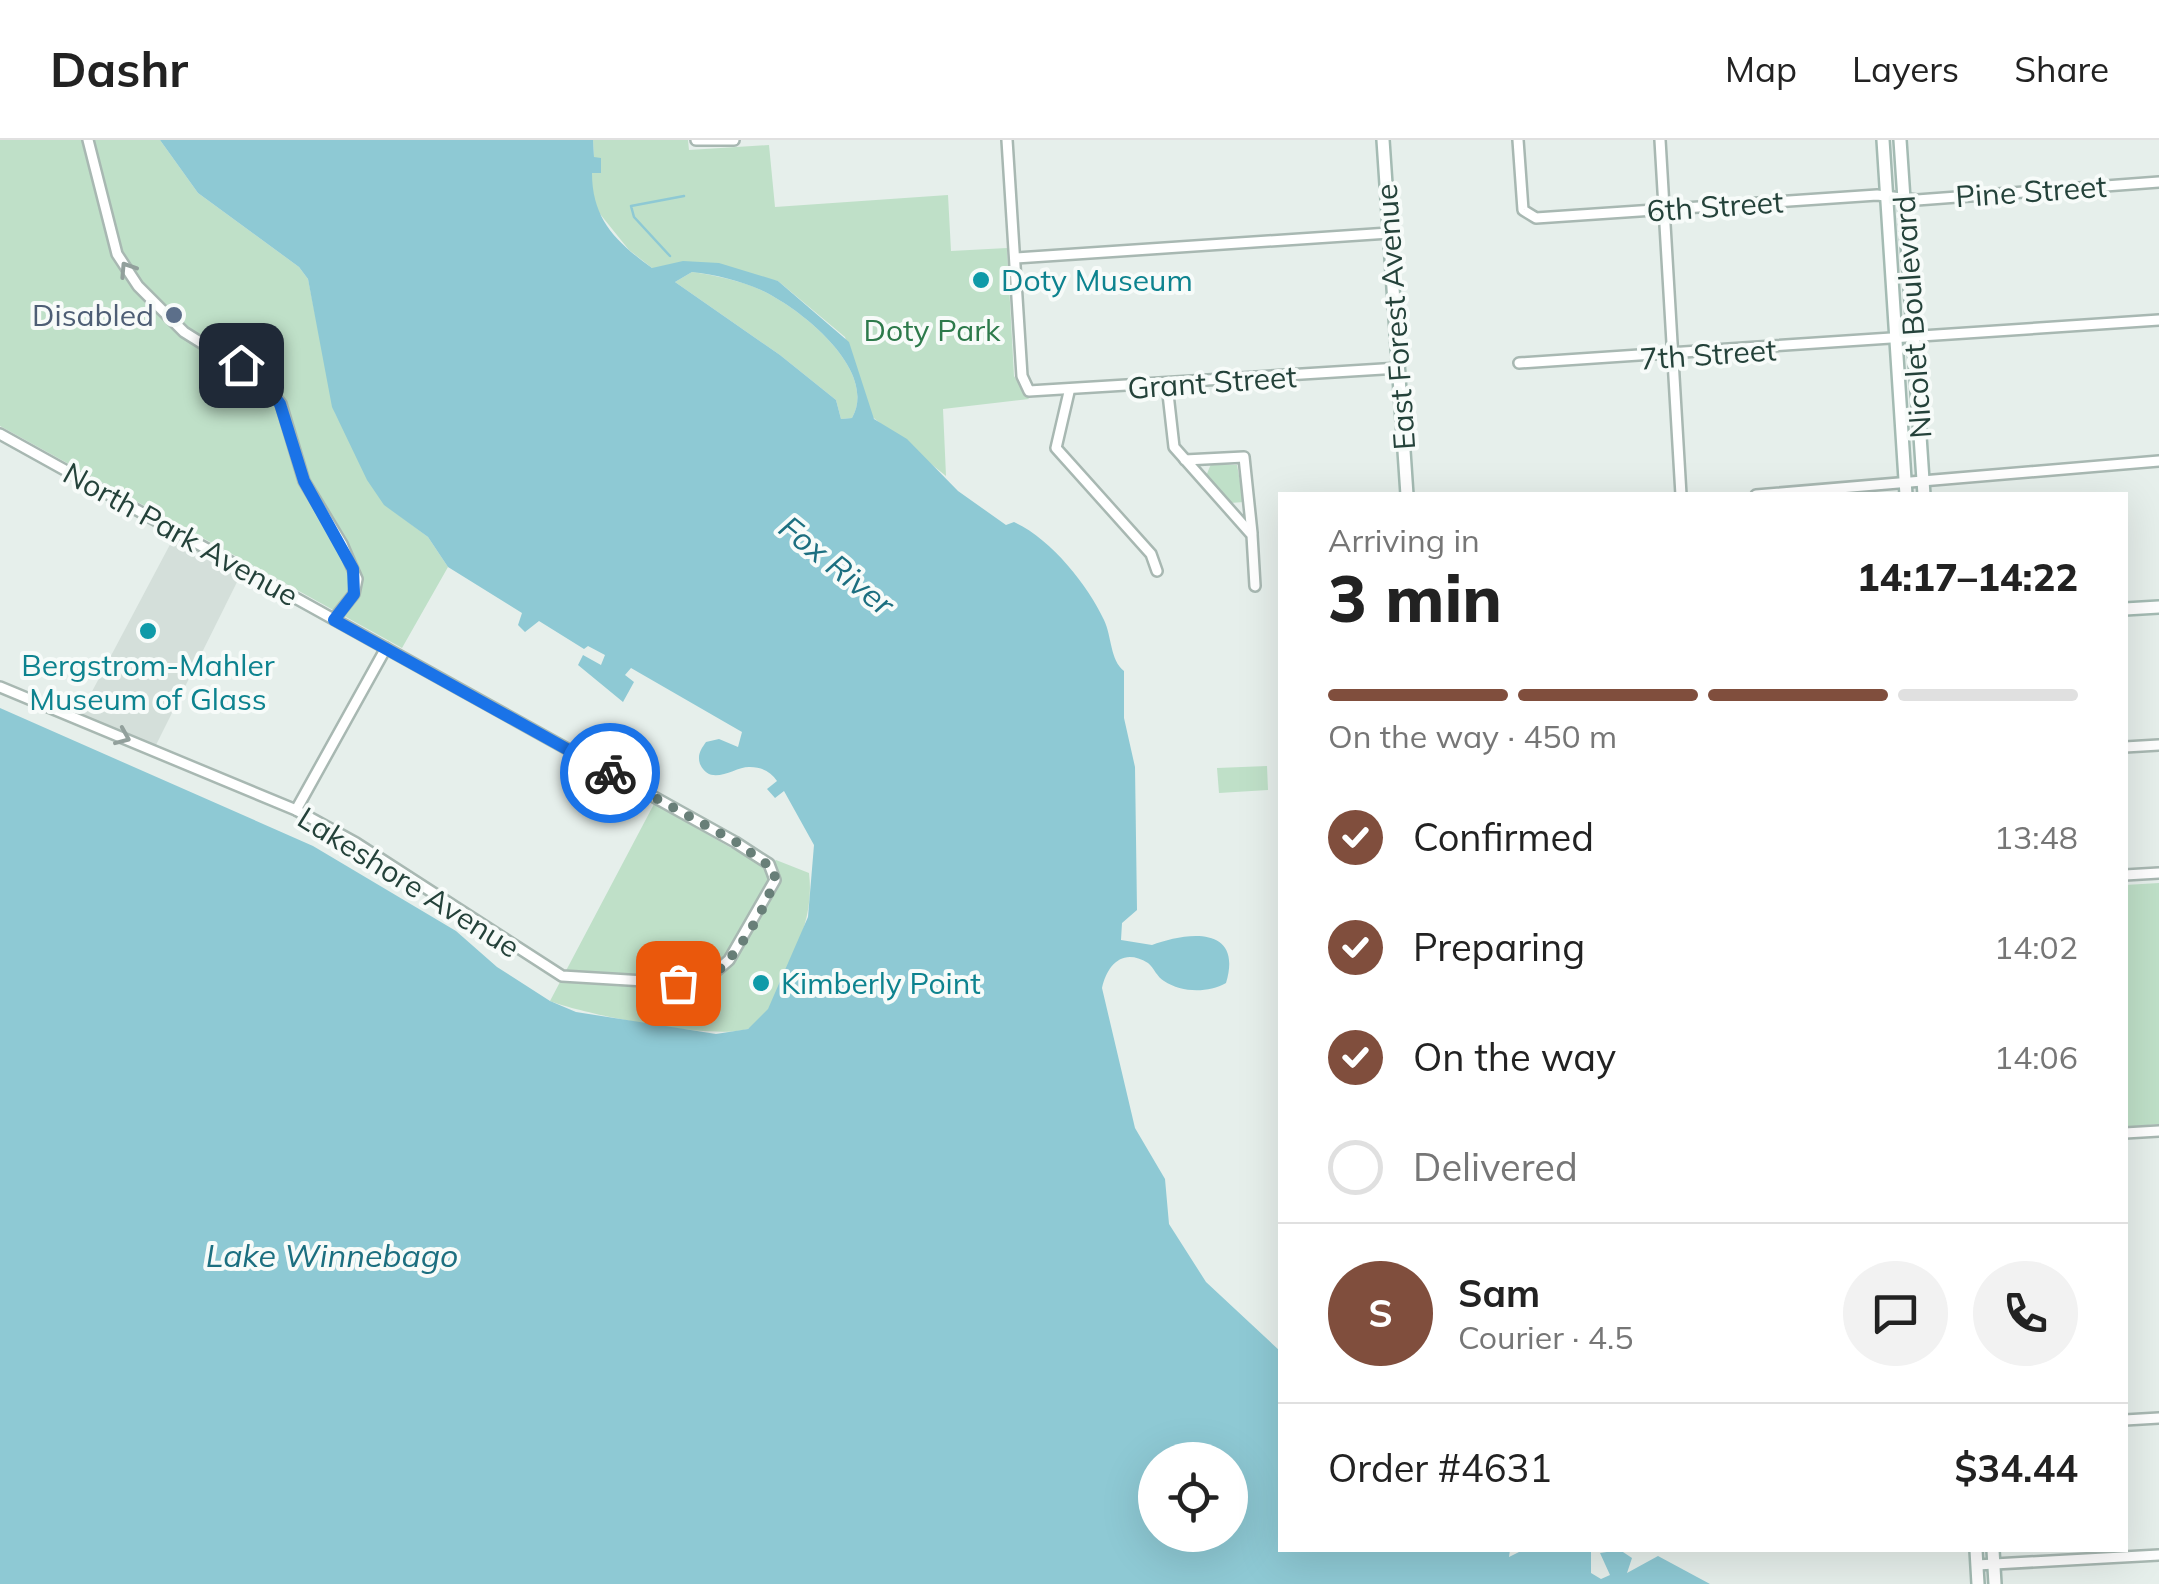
<!DOCTYPE html>
<meta charset="utf-8">
<style>
:root{--surface:#fff;--page:#f2f2f2;--text:#222;--muted:#767676;--line:#e0e0e0;--accent:#804e3d}
body{margin:0;font-family:Mulish,sans-serif;background:var(--page);color:var(--text);height:100vh;display:flex;flex-direction:column;font-size:38px;white-space:nowrap}
*{box-sizing:border-box;margin:0}
p{font-size:32px;color:var(--muted)}
.icon{flex:none;width:55px;height:55px;fill:none;stroke:currentColor;stroke-width:2;stroke-linecap:round;stroke-linejoin:round}
.map{position:relative;flex:1;overflow:hidden}
.sheet{position:absolute;left:1278px;top:352px;width:850px;height:1060px;display:flex;flex-direction:column;background:var(--surface);border-radius:0px;box-shadow:0 10px 40px #0002}
.sheet>*{flex:none}
.controls{position:absolute;left:1138px;top:1302px;display:grid;gap:20px}
.controls a{display:grid;place-items:center;width:110px;height:110px;border-radius:50%;background:var(--surface);box-shadow:0 10px 40px #0002;font-size:50px}
.pin{position:absolute;display:grid;place-items:center;width:85px;height:85px;color:#fff;margin:-42px;border-radius:20px;box-shadow:0 5px 15px #0006}
.courier{position:absolute;display:grid;place-items:center;width:100px;height:100px;margin:-50px;border:8px solid #1a73e8;border-radius:50%;background:#fff;color:#222;box-shadow:0 2px 12px #0007}
.headline em{font-style:normal;font-weight:800}
.headline div{display:flex;flex-direction:column-reverse}
.headline{display:flex;align-items:center;justify-content:space-between;height:170px;padding:0 50px}
h1{font-size:65px;font-weight:800;line-height:75px}
.bar{display:grid;grid-template-columns:repeat(4,1fr);gap:15px 10px;align-content:center;height:120px;padding:0 50px}
.bar i{height:12px;border-radius:8px;background:var(--line)}
.bar .on{background:var(--accent)}
.bar p{grid-column:span 4}
.line{display:flex;align-items:center;gap:25px;padding:0 50px;border-top:2px solid var(--line)}
.line div{flex:1}
.round{display:grid;place-items:center;flex:none;width:105px;height:105px;border-radius:52px;background:var(--page)}
ol{padding:0 50px;list-style:none}
li{display:flex;align-items:center;gap:30px;height:110px}
li p{margin-inline-start:auto}
li .icon{padding:10px;border-radius:50%;background:var(--accent);color:#fff;stroke-width:4}
li:last-child{color:var(--muted)}
li i{width:55px;height:55px;border:5px solid var(--line);border-radius:50%}
header{display:flex;align-items:center;gap:60px;box-sizing:border-box;height:140px;padding:0 50px;background:var(--surface);border-bottom:2px solid var(--line)}
header strong{font-size:48px}
nav{display:flex;gap:55px;margin-inline-start:auto;font-size:35px}
.map>svg:first-child{display:block}
.built{fill:#d4dfda}
.green{fill:#bfe0c8}
.water{fill:#8ec9d4;fill-rule:evenodd}
.lines{fill:none;stroke-linecap:round;stroke-linejoin:round}
.stream{stroke:#8ec9d4;stroke-width:2.5}
.street-casing{stroke:#a8b8b2;stroke-width:14}
.secondary-casing{stroke:#a4bbb3;stroke-width:16}
.street{stroke:#fff;stroke-width:9}
.secondary{stroke:#fff;stroke-width:11}
.oneway{stroke:#92a09c}
.done{stroke:#687f78;stroke-width:10;stroke-dasharray:0 18}
.route{stroke:#1a73e8;stroke-width:12}
.culture-dot{fill:#0f9aa8;stroke:#f7fbf9;stroke-width:4}
.service-dot{fill:#5c6f8a;stroke:#f7fbf9;stroke-width:4}
.labels{text-anchor:middle;dominant-baseline:central;stroke-width:8;stroke-linejoin:round;paint-order:stroke}
.street-label{font-size:30px;fill:#24423a;stroke:#f7fbf9}
.culture-label{font-size:30px;fill:#0d838f;stroke:#f7fbf9;text-anchor:start}
.service-label{font-size:30px;fill:#4e5e75;stroke:#f7fbf9;text-anchor:end}
.park-label{font-size:30px;fill:#2d7a4b;stroke:#f7fbf9}
.water-label{font-size:32px;font-style:italic;fill:#1c6f80;stroke:#f7fbf9}
</style>
<header>
<strong>Dashr</strong>
<nav><a>Map</a><a>Layers</a><a>Share</a></nav>
</header>
<div class="map">
<svg width="2159" height="1444" viewBox="0 0 2159 1444">
<rect width="100%" height="100%" fill="#e6efeb"/>
<path class="built" d="M174,397L241,434L155,607L79,576Z"/>
<g class="green">
<path d="M0,0H160L198,53L299,127L308,139L335,273L384,364L428,397L448,427L402,508L0,286Z"/>
<path d="M593,0H688L689,10L769,5L775,67L948,55L951,111L1007,108L1014,236L1029,259L943,269L946,336L870,275L845,197L778,141L652,128L629,110L592,64V33L601,32V18H594Z"/>
<path d="M692,132C714,135 742,141 761,150C800,168 879,230 852,278L841,279L836,260L780,215L675,142Z"/>
<path d="M1211,324L1237,325L1244,362L1230,363L1206,336Z"/>
<path d="M1267,626L1268,650L1219,653L1217,628Z"/>
<path d="M654,664L765,727L776,720L809,733C813,765 804,793 790,822C781,843 772,874 752,887C725,903 582,874 550,861Z"/>
<path d="M2159,743V984L2125,987V745Z"/>
</g>
<path class="water" d="M160,0H593L594,17L601,18V33H592C592,79 616,102 652,128L683,121L719,123L778,141L849,202L874,279L907,299L958,351L1006,385L1014,382C1050,398 1088,445 1104,480C1112,497 1110,520 1124,531V578L1135,627L1137,770L1122,783L1121,800L1152,805C1183,793 1244,783 1226,843C1208,853 1182,853 1164,841C1157,837 1154,828 1148,823C1122,807 1107,826 1102,848L1135,988L1165,1039L1169,1084L1206,1142L1280,1211V1410H1510L1509,1417L1523,1410H1591V1433L1601,1439L1610,1435L1600,1413L1620,1410L1632,1418L1627,1433L1658,1416L1710,1444H0V568L313,706L456,791L497,827L550,861L576,872L716,894L748,889L768,869L808,777L814,705L784,651L775,658L767,649L777,641C771,632 762,627 750,627C735,626 711,648 700,624C697,615 701,609 706,602L719,599L738,607L742,592L631,528L625,535L634,542L623,562L578,525L583,515L601,525L605,515L588,506L584,509L539,481L525,492L518,485L522,473L448,427L428,397L384,365L367,340L332,267L308,139L299,127L198,53ZM692,132C714,134 741,141 761,150C800,168 879,230 852,278L841,279L836,260L780,215L675,142ZM1230,1320V1395H1155V1320Z"/>
<g class="lines">
<path class="stream" d="M670,116L634,77L631,66L684,56"/>
<g class="street-casing">
<g id="street">
<path d="M88,0L117,114L138,146L184,192L264,242L281,264L304,341L342,404L357,439L354,454L334,479"/>
<path d="M696,0H734"/>
<path d="M1007,0L1022,236L1029,251L1399,228"/>
<path d="M1518,0L1523,70L1536,78L1877,55L1917,60L2159,42"/>
<path d="M1660,0L1681,355"/>
<path d="M1015,118L1389,93"/>
<path d="M1519,223L2159,180"/>
<path d="M1167,245L1174,307L1252,395L1255,446"/>
<path d="M1069,252L1056,308L1151,414L1157,431"/>
<path d="M0,294L735,702L769,724L775,740L729,820L707,839L678,843L562,836L356,703L296,670L0,547"/>
<path d="M1185,320L1244,317L1252,393"/>
<path d="M1756,355L2159,321"/>
<path d="M2125,607L2159,605"/>
<path d="M296,670L386,508"/>
<path d="M2125,735L2159,733"/>
<path d="M2125,993L2159,991"/>
<path d="M2125,1280L2159,1278"/>
<path d="M1977,1425L2159,1415"/>
</g>
</g>
<g class="secondary-casing">
<g id="secondary">
<path d="M1383,0L1407,355"/>
<path d="M1883,0L1906,355"/>
<path d="M1900,0L1924,355"/>
<path d="M2125,469L2159,467"/>
<path d="M1976,1410L1978,1444"/>
<path d="M1993,1410L1995,1444"/>
</g>
</g>
<use href="#street" class="street"/>
<use href="#secondary" class="secondary"/>
</g>
<defs><path id="oneway-chevron" d="M-2-3.5L2.5 0L-2 3.5" fill="none" stroke-width="1.6" stroke-linecap="round" stroke-linejoin="round" transform="scale(2.5)"/></defs>
<g class="oneway">
<use href="#oneway-chevron" transform="translate(127 129) rotate(-123)"/>
<use href="#oneway-chevron" transform="translate(123 597) rotate(23)"/>
</g>
<g class="lines">
<path class="done" d="M610,633L736,702L775,730C777,754 731,827 709,837C700,841 688,842 678,843"/>
<path class="route" d="M241,225L264,242L280,264L304,341L353,429L354,454L334,480L610,633"/>
</g>
<g class="culture-dot">
<circle cx="981" cy="140" r="10"/>
<circle cx="148" cy="491" r="10"/>
<circle cx="761" cy="843" r="10"/>
</g>
<circle class="service-dot" cx="174" cy="175" r="10"/>
<g class="labels">
<g class="street-label">
<text transform="translate(2031 51) rotate(-4)">Pine Street</text>
<text transform="translate(1715 66) rotate(-4)">6th Street</text>
<text transform="translate(1395 177) rotate(-94)">East Forest Avenue</text>
<text transform="translate(1912 177) rotate(-94)">Nicolet Boulevard</text>
<text transform="translate(1708 214) rotate(-4)">7th Street</text>
<text transform="translate(1212 242) rotate(-4)">Grant Street</text>
<text transform="translate(181 394) rotate(29)">North Park Avenue</text>
<text transform="translate(409 742) rotate(32)">Lakeshore Avenue</text>
</g>
<g class="culture-label">
<text x="1001" y="140">Doty Museum</text>
<text x="148" y="525" text-anchor="middle">Bergstrom-Mahler<tspan x="148" dy="34">Museum of Glass</tspan></text>
<text x="781" y="843">Kimberly Point</text>
</g>
<g class="service-label">
<text x="154" y="175">Disabled</text>
</g>
<g class="park-label">
<text x="932" y="190">Doty Park</text>
</g>
<g class="water-label">
<text transform="translate(837 425) rotate(39)">Fox River</text>
<text x="332" y="1115">Lake Winnebago</text>
</g>
</g>
</svg>
<div class="controls">
<a><svg class="icon" aria-label="locate" viewBox="0 0 24 24"><circle cx="12" cy="12" r="6"/><path d="M12 2v4M12 18v4M2 12h4M18 12h4"/></svg></a>
</div>
<div class="pin" style="left:678px;top:843px;background:#ea580c"><svg class="icon" aria-label="bag" viewBox="0 0 24 24"><path d="M5 8h14l-1 12H6zM9 8a3 3 0 0 1 6 0"/></svg></div>
<div class="pin" style="left:241px;top:225px;background:#1f2937"><svg class="icon" aria-label="home" viewBox="0 0 24 24"><path d="M3 11l9-7 9 7M6 9v11h12V9"/></svg></div>
<div class="courier" style="left:610px;top:633px"><svg class="icon" aria-label="bike" viewBox="0 0 24 24"><circle cx="6" cy="16" r="4"/><circle cx="18" cy="16" r="4"/><path d="M6 16l4-8h5l3 8M10 8l3 8H6M13 5h3"/></svg></div>
<section class="sheet">
<div class="headline"><div><h1>3 min</h1><p>Arriving in</p></div><em>14:17–14:22</em></div>
<div class="bar"><i class="on"></i><i class="on"></i><i class="on"></i><i></i><p>On the way · 450 m</p></div>
<ol>
<li><svg class="icon" aria-label="check" viewBox="0 0 24 24"><path d="M5 12l5 5 9-10"/></svg>Confirmed<p>13:48</p></li>
<li><svg class="icon" aria-label="check" viewBox="0 0 24 24"><path d="M5 12l5 5 9-10"/></svg>Preparing<p>14:02</p></li>
<li><svg class="icon" aria-label="check" viewBox="0 0 24 24"><path d="M5 12l5 5 9-10"/></svg>On the way<p>14:06</p></li>
<li><i></i>Delivered</li>
</ol>
<div class="line" style="height:180px"><b class="round" style="background:var(--accent);color:#fff">S</b><div><b>Sam</b><p>Courier · 4.5</p></div><a class="round"><svg class="icon" aria-label="chat" viewBox="0 0 24 24"><path d="M4 5h16v11H9l-5 4z"/></svg></a><a class="round"><svg class="icon" aria-label="phone" viewBox="0 0 24 24"><path d="M5 4h4l2 5-3 2q2 4 5 5l2-3 5 2v4C11 20 4 13 5 4z"/></svg></a></div>
<div class="line" style="height:130px"><div>Order #4631</div><b>$34.44</b></div>
</section>
</div>
